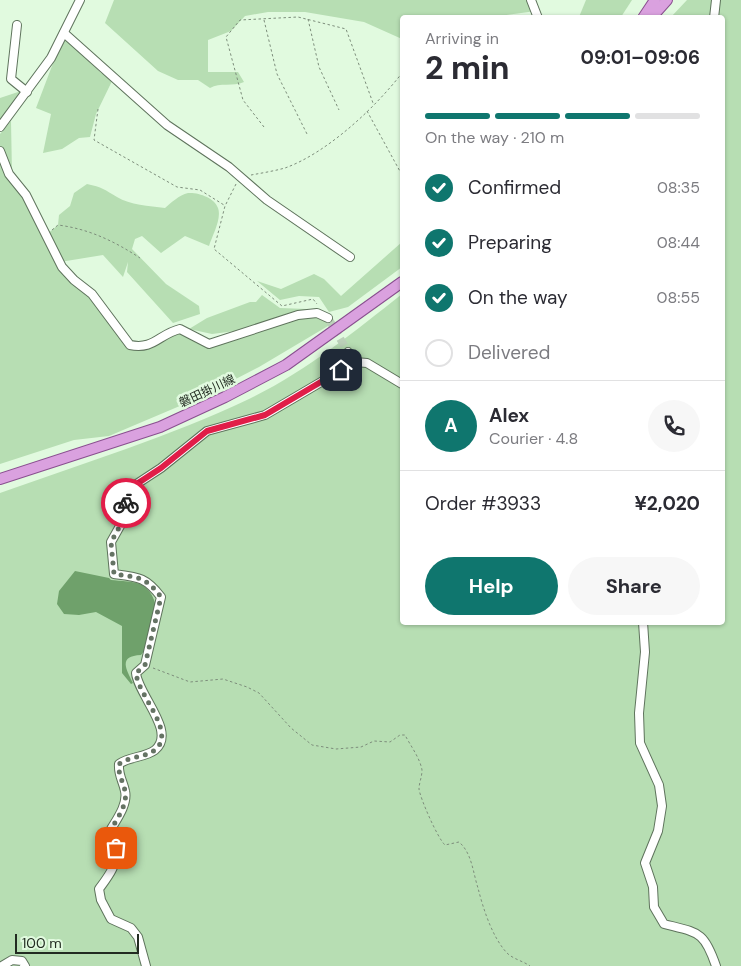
<!DOCTYPE html>
<meta charset="utf-8">
<style>
:root{--surface:#fff;--page:#f7f7f7;--text:#2b2b33;--muted:#7c7c81;--line:#e1e1e2;--accent:#0f766e}
body{margin:0;font-family:"DM Sans","Noto Sans JP",sans-serif;background:var(--page);color:var(--text);height:100vh;display:flex;flex-direction:column;font-size:19px;white-space:nowrap}
*{box-sizing:border-box;margin:0}
p{font-size:16px;color:var(--muted)}
.icon{flex:none;width:28px;height:28px;fill:none;stroke:currentColor;stroke-width:2;stroke-linecap:round;stroke-linejoin:round}
.map{position:relative;flex:1;overflow:hidden}
.panel{position:absolute;left:400px;top:15px;width:325px;height:610px;display:flex;flex-direction:column;background:var(--surface);border-radius:5px;box-shadow:0 1px 4px #0004}
.panel>*{flex:none}
.scale{position:absolute;left:15px;bottom:12px;width:124px;box-sizing:border-box;padding-left:5px;border:2px solid #222b21;border-top:0;font-size:14px;line-height:18px;white-space:nowrap;color:#222b21;-webkit-text-stroke:4px #e1fadf;paint-order:stroke}
.pin{position:absolute;display:grid;place-items:center;width:42px;height:42px;color:#fff;margin:-21px;border-radius:10px;box-shadow:0 2px 8px #0006}
.courier{position:absolute;display:grid;place-items:center;width:50px;height:50px;margin:-25px;border:4px solid #e11d48;border-radius:50%;background:#fff;color:#222;box-shadow:0 1px 6px #0007}
.summary em{font-style:normal;font-weight:700}
.summary div{display:flex;flex-direction:column-reverse}
.summary{display:flex;align-items:center;justify-content:space-between;height:85px;padding:0 25px}
h1{font-size:32px;font-weight:700;line-height:38px}
.bar{display:grid;grid-template-columns:repeat(4,1fr);gap:8px 5px;align-content:center;height:60px;padding:0 25px}
.bar i{height:6px;border-radius:4px;background:var(--line)}
.bar .on{background:var(--accent)}
.bar p{grid-column:span 4}
.line{display:flex;align-items:center;gap:12px;padding:0 25px;border-top:1px solid var(--line)}
.line div{flex:1}
.round{display:grid;place-items:center;flex:none;width:52px;height:52px;border-radius:26px;background:var(--page)}
ol{padding:0 25px;list-style:none}
li{display:flex;align-items:center;gap:15px;height:55px}
li p{margin-inline-start:auto}
li .icon{padding:5px;border-radius:50%;background:var(--accent);color:#fff;stroke-width:4}
li:last-child{color:var(--muted)}
li i{width:28px;height:28px;border:2px solid var(--line);border-radius:50%}
.action{display:flex;gap:10px;margin-top:auto;padding:10px 25px}
.action a{flex:1;height:58px;border-radius:30px;background:var(--accent);color:#fff;font-size:20px;font-weight:700;line-height:58px;text-align:center}
.action a+a{background:var(--page);color:var(--text)}
.map>svg:first-child{display:block}
.green{fill:#b7deb3}
.water{fill:#6fa16b}
.lines{fill:none;stroke-linecap:round;stroke-linejoin:round}
.minor-tunnel{stroke:#bbd1b9;stroke-width:8;stroke-dasharray:8 4;stroke-linecap:butt}
.minor-casing{stroke:#5e735c;stroke-width:10}
.major-casing{stroke:#894f8f;stroke-width:12}
.path{stroke:#7d8d7b;stroke-width:1;stroke-dasharray:2.5 2.5;stroke-linecap:butt}
.minor{stroke:#fff;stroke-width:8}
.major{stroke:#daa1df;stroke-width:10}
.done{stroke:#657364;stroke-width:5;stroke-dasharray:0 9}
.route{stroke:#e11d48;stroke-width:6}
.labels{text-anchor:middle;dominant-baseline:central;stroke-width:5;stroke-linejoin:round;paint-order:stroke}
.street-label{font-size:12px;fill:#222b21;stroke:#e1fadf}
</style>
<div class="map">
<svg width="741" height="966" viewBox="0 0 741 966">
<rect width="100%" height="100%" fill="#e1fadf"/>
<g class="green">
<path d="M114,0H531L536,11L492,17L402,18V39L364,22L305,12H268L245,16L231,31L208,40V72H238L244,82C233,87 220,82 210,88L198,80H178L158,71L105,23Z"/>
<path d="M586,0H632L621,17H579Z"/>
<path d="M687,0H741V966H0V493C84,463 169,437 249,399C305,372 354,332 402,294V622H722V18L671,17Z"/>
<path d="M63,37L101,73L113,79L96,114L90,137L79,138L62,149L43,153L51,114L36,108Z"/>
<path d="M24,90L0,122V98Z"/>
<path d="M11,121L12,174L46,235L58,225L59,215L70,206L74,193L87,184C102,187 105,190 117,197C130,205 149,206 165,208C171,203 179,195 188,193C198,192 215,198 218,208C222,219 212,236 209,246L185,236L161,253L142,236L135,239L132,249L166,284L199,306L200,314L173,323L127,272L128,262L123,277L103,255L60,262L48,240L59,271L92,294L130,345L149,346L180,329L209,344L317,313L333,323L259,367L201,397L109,436L74,440L0,464V134Z"/>
<path d="M402,242V267L348,307L329,312L319,297L299,296L280,300L257,281L281,289L314,274L324,279L341,296Z"/>
<path d="M262,295L280,308L307,309L251,329L212,334L189,329L207,318L250,302H256Z"/>
</g>
<path class="water" d="M75,571L109,578L111,580C120,581 135,581 142,585C166,600 156,638 141,655C118,656 126,669 133,683L131,684L122,673V626L96,612L79,615L64,614L57,604L59,591Z"/>
<g class="lines">
<path class="minor-tunnel" d="M328,318L348,352"/>
<g class="minor-casing">
<g id="minor">
<path d="M531,0L538,18"/>
<path d="M714,18L716,0"/>
<path d="M17,25L11,79L27,92"/>
<path d="M64,33L167,125L229,167L267,200L350,257"/>
<path d="M0,127L51,58L80,0"/>
<path d="M0,151L9,174L26,195L62,267L74,280L92,294L130,345C154,350 159,334 180,329L209,344L298,315L317,313L328,318"/>
<path d="M348,352L355,362L367,363L402,384"/>
<path d="M643,622L645,652L639,713L640,743L659,785L662,806L658,831L645,863L653,887L654,907L664,924C699,933 704,931 716,966"/>
<path d="M2,966L12,960L22,961L25,966"/>
<path d="M146,966L138,937L131,928L111,919L101,900L99,889C107,878 118,865 116,849C116,842 111,836 111,829C117,819 128,804 125,791C123,781 118,775 119,764C130,756 144,758 155,750C177,732 138,695 136,673L145,665L161,597C146,577 138,577 114,574L111,542L120,526L129,489L161,468L207,431L265,415L355,362"/>
</g>
</g>
<g class="major-casing">
<g id="major">
<path d="M643,18L655,0"/>
<path d="M651,18L667,0"/>
<path d="M0,479L160,427L225,397L286,365L402,282"/>
</g>
</g>
<g class="path">
<path d="M308,19L319,67L339,110"/>
<path d="M264,20L277,74L308,136"/>
<path d="M98,109L94,140L177,187L200,190L224,205"/>
<path d="M367,111L402,175"/>
<path d="M264,127L243,100L226,37L240,20L298,17L346,29L373,103"/>
<path d="M251,175C262,173 274,171 285,168C327,153 375,108 402,73"/>
<path d="M236,184L225,206L214,249L282,306L313,299L317,304"/>
<path d="M52,230L58,225C89,229 114,241 140,258"/>
<path d="M153,668L190,682L223,679L247,687L259,693L291,728L312,745L336,749L361,747L374,741L390,742L400,735H405C410,745 420,758 422,770C422,777 419,783 419,789C420,798 438,839 445,845L459,842C472,853 473,873 478,888C483,908 492,937 507,953C513,959 523,961 530,966"/>
</g>
<use href="#minor" class="minor"/>
<use href="#major" class="major"/>
</g>
<g class="lines">
<path class="done" d="M116,848L111,829C117,819 128,804 125,791C123,781 118,775 119,764C130,756 144,758 155,750C177,732 138,696 136,673L145,665L161,597C146,577 138,577 114,574L111,542L120,526L126,503"/>
<path class="route" d="M126,503L129,489L161,468L207,431L265,415L341,370"/>
</g>
<g class="labels">
<g class="street-label">
<text transform="translate(207 391) rotate(-25)">磐田掛川線</text>
</g>
</g>
</svg>
<div class="scale">100 m</div>
<div class="pin" style="left:116px;top:848px;background:#ea580c"><svg class="icon" aria-label="bag" viewBox="0 0 24 24"><path d="M5 8h14l-1 12H6zM9 8a3 3 0 0 1 6 0"/></svg></div>
<div class="pin" style="left:341px;top:370px;background:#1f2937"><svg class="icon" aria-label="home" viewBox="0 0 24 24"><path d="M3 11l9-7 9 7M6 9v11h12V9"/></svg></div>
<div class="courier" style="left:126px;top:503px"><svg class="icon" aria-label="bike" viewBox="0 0 24 24"><circle cx="6" cy="16" r="4"/><circle cx="18" cy="16" r="4"/><path d="M6 16l4-8h5l3 8M10 8l3 8H6M13 5h3"/></svg></div>
<section class="panel">
<div class="summary"><div><h1>2 min</h1><p>Arriving in</p></div><em>09:01–09:06</em></div>
<div class="bar"><i class="on"></i><i class="on"></i><i class="on"></i><i></i><p>On the way · 210 m</p></div>
<ol>
<li><svg class="icon" aria-label="check" viewBox="0 0 24 24"><path d="M5 12l5 5 9-10"/></svg>Confirmed<p>08:35</p></li>
<li><svg class="icon" aria-label="check" viewBox="0 0 24 24"><path d="M5 12l5 5 9-10"/></svg>Preparing<p>08:44</p></li>
<li><svg class="icon" aria-label="check" viewBox="0 0 24 24"><path d="M5 12l5 5 9-10"/></svg>On the way<p>08:55</p></li>
<li><i></i>Delivered</li>
</ol>
<div class="line" style="height:90px"><b class="round" style="background:var(--accent);color:#fff">A</b><div><b>Alex</b><p>Courier · 4.8</p></div><a class="round"><svg class="icon" aria-label="phone" viewBox="0 0 24 24"><path d="M5 4h4l2 5-3 2q2 4 5 5l2-3 5 2v4C11 20 4 13 5 4z"/></svg></a></div>
<div class="line" style="height:65px"><div>Order #3933</div><b>¥2,020</b></div>
<div class="action"><a>Help</a><a>Share</a></div>
</section>
</div>
